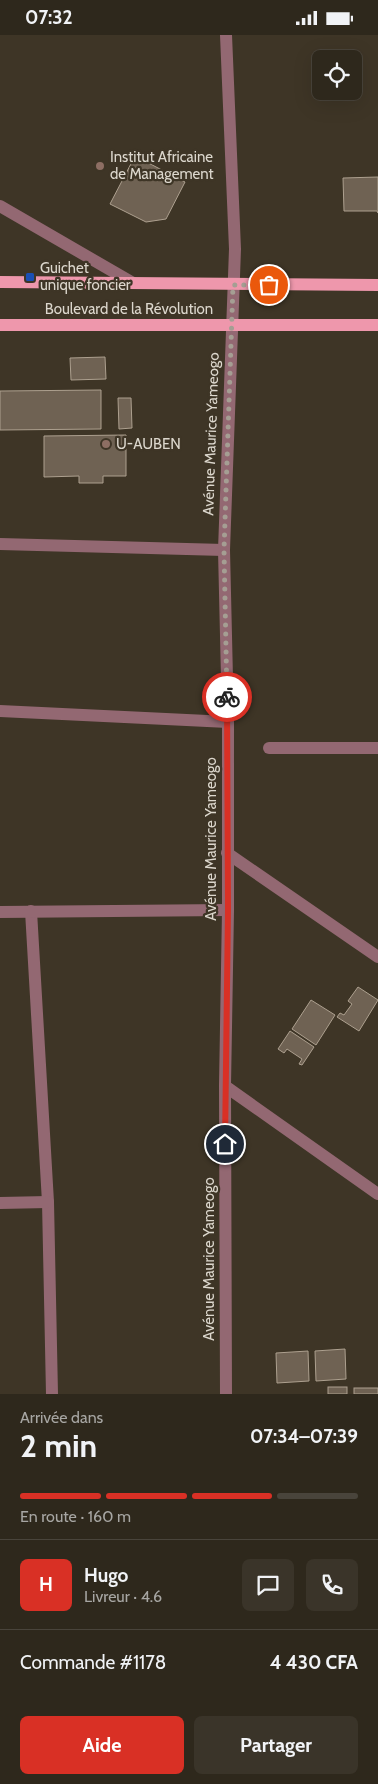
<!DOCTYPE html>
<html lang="fr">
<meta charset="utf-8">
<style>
:root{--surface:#2e281c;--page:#3a3429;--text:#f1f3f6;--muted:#a7a6a3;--line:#49443b;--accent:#d93025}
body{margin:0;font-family:Cabin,sans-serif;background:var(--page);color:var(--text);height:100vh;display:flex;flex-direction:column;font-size:19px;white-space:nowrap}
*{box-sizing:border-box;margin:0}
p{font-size:16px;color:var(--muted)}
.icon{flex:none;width:28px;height:28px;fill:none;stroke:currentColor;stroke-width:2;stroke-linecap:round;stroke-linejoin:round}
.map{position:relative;height:1359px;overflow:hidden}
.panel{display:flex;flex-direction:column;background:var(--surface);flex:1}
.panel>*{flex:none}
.fabs{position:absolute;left:312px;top:15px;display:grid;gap:10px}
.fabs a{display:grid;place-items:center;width:50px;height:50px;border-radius:8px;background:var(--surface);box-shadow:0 5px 20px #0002,0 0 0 1px var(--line);font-size:25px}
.pin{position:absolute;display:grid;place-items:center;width:42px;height:42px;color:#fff;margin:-21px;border:2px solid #fff;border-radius:50%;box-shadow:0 1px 5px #0007}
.courier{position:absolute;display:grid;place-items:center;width:50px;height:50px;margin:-25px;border:4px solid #d93025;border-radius:50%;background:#fff;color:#222;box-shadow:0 1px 6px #0007}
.headline em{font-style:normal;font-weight:700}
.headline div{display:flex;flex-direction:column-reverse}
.headline{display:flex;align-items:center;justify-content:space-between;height:85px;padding:0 20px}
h1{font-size:32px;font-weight:700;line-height:38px}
.bar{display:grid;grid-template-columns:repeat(4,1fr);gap:8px 5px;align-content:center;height:60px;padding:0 20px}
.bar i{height:6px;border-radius:4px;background:var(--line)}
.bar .current{background:var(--accent)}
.bar p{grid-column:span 4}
.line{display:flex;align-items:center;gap:12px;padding:0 20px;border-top:1px solid var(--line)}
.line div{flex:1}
.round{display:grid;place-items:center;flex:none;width:52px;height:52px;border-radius:8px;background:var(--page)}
.cta{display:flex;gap:10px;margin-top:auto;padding:10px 20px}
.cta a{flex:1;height:58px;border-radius:8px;background:var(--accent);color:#fff;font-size:20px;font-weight:700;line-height:58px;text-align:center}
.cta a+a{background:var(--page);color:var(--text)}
.status{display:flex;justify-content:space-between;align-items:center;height:35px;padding:0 25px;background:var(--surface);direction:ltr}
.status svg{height:14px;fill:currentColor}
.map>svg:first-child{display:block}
.building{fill:#6f6253;stroke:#ada08f}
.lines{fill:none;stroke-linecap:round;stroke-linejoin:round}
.minor{stroke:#936872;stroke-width:12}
.major{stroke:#ee97ac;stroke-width:12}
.done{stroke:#a59e93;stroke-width:5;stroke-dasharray:0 9}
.route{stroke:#d93025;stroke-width:6}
.education-dot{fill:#8d6e63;stroke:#3e3526;stroke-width:2}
.transit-dot{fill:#1a4fb4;stroke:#3e3526;stroke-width:2}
.labels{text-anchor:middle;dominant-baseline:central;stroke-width:4.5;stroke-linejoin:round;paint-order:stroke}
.poi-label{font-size:15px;fill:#dcd7cd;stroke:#3e3526;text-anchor:start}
.street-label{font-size:15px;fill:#dcd7cd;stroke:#3e3526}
</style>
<div class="status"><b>07:32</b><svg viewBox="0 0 49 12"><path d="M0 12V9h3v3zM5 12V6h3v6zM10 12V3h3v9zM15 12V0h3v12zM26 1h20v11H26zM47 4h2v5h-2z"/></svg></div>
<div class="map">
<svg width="378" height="1359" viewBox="0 0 378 1359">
<rect width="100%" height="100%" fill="#3e3526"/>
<g class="building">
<path d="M135,121L185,147L166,184L146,187L110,169Z"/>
<path d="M378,142V178L377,176H344L343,143Z"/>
<path d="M105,322L106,344L71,345L70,323Z"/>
<path d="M101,355V394L0,395V356Z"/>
<path d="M118,363H131L132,393L119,394Z"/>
<path d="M126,400V441H103V448H79V441L44,442V401Z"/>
<path d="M358,952L378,965L359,996L337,982L340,978L344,980L352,969L348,966Z"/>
<path d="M311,965L335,980L316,1010L292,994Z"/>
<path d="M290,996L314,1012L302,1030L299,1029L302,1024L287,1014L284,1018L278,1014Z"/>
<path d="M345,1314L346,1344L316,1346L315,1316Z"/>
<path d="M308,1316L309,1346L277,1348L276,1318Z"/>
<rect x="328" y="1352" width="19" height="7"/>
<rect x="354" y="1353" width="24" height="6"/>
</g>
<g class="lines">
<g class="minor">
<path d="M0,171L133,248"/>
<path d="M0,509L224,515"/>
<path d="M0,676L228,687"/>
<path d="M269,713H378"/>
<path d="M227,818L378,922"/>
<path d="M31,876L48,1167L52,1359"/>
<path d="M0,877L228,875"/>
<path d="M225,1051L378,1159"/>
<path d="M0,1168L48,1167"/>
<path d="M226,1359L225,1051L228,875V687L224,515L235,214L226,0"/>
</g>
<g class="major">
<path d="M0,247L378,250"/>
<path d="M0,290H378"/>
</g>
</g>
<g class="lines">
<path class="done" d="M227,662L224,515L233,250H269"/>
<path class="route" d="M225,1109L228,875L227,662"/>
</g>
<g class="education-dot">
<circle cx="100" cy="131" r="5"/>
<circle cx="106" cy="409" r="5"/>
</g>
<rect class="transit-dot" x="25" y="237" width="10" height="10" rx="2.5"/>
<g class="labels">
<g class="poi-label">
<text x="110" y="122">Institut Africaine<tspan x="110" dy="17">de Management</tspan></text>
<text x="40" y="233">Guichet<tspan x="40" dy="17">unique foncier</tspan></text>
<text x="116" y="409">U-AUBEN</text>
</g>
<g class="street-label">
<text x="129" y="274">Boulevard de la Révolution</text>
<text transform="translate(211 399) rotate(-88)">Avénue Maurice Yameogo</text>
<text transform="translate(211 804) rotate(-90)">Avénue Maurice Yameogo</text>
<text transform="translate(209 1224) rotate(-90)">Avénue Maurice Yameogo</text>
</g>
</g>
</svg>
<div class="fabs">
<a><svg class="icon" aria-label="locate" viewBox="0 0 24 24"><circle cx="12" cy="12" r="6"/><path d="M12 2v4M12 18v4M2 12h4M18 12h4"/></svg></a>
</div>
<div class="pin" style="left:269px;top:250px;background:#ea580c"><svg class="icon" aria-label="bag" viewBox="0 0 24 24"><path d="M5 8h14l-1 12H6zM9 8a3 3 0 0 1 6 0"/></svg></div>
<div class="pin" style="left:225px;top:1109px;background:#1f2937"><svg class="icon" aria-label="home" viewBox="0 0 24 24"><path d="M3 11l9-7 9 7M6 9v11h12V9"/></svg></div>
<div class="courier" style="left:227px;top:662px"><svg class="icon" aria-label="bike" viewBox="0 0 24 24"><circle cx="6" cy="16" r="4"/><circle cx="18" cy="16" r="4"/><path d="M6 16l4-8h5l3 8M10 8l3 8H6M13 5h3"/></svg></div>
</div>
<section class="panel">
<div class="headline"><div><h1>2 min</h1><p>Arrivée dans</p></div><em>07:34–07:39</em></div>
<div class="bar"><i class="current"></i><i class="current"></i><i class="current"></i><i></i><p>En route · 160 m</p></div>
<div class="line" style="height:90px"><b class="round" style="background:var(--accent);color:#fff">H</b><div><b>Hugo</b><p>Livreur · 4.6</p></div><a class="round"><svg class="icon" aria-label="chat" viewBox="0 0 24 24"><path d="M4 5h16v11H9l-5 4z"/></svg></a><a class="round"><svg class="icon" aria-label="phone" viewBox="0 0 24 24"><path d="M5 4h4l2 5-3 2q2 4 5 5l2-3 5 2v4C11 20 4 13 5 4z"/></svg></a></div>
<div class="line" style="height:65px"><div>Commande #1178</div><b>4 430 CFA</b></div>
<div class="cta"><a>Aide</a><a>Partager</a></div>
</section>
